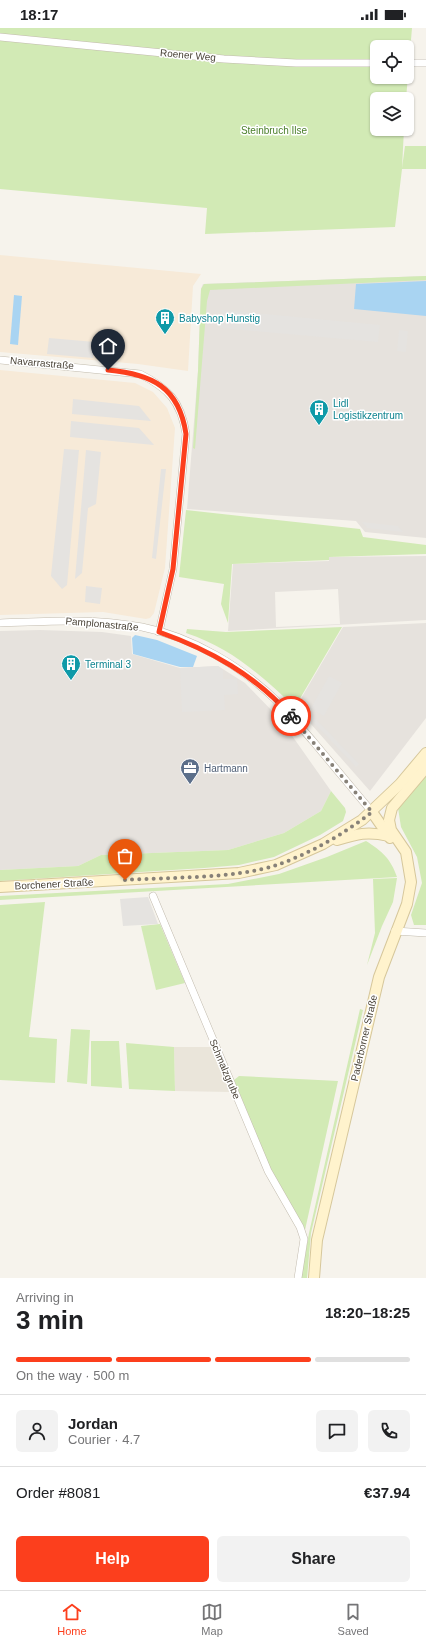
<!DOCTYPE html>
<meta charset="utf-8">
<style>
:root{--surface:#fff;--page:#f2f2f2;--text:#202124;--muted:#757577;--line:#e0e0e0;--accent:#fc3f1d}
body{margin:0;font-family:Helvetica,sans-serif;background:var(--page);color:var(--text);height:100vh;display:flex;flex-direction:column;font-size:15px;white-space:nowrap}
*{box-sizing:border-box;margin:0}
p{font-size:13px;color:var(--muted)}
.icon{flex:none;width:22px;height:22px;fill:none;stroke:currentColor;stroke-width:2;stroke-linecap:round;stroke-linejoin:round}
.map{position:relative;height:1250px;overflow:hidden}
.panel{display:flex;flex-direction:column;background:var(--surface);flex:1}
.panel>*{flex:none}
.controls{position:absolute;left:370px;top:12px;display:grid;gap:8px}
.controls a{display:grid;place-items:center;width:44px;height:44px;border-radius:6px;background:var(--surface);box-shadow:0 1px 3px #0004;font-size:20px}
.pin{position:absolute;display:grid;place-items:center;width:34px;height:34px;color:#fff;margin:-41px -17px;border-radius:50% 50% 50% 0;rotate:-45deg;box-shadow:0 0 4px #0007}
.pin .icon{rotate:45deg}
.courier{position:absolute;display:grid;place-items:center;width:40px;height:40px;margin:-20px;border:3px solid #fc3f1d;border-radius:50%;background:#fff;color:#222;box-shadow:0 1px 5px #0007}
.overview em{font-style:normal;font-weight:800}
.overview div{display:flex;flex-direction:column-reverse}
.overview{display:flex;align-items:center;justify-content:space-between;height:68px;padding:0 16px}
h1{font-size:26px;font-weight:800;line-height:30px}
.bar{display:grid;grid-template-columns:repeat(4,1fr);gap:6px 4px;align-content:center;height:48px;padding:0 16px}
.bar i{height:5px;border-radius:3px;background:var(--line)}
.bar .active{background:var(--accent)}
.bar p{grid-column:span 4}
.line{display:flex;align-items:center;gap:10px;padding:0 16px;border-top:1px solid var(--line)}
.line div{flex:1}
.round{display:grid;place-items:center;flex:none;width:42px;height:42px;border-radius:6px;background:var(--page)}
.primary-button{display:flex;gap:8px;margin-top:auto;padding:8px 16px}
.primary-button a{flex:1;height:46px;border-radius:6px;background:var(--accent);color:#fff;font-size:16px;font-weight:800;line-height:46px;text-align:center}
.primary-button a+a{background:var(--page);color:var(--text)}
.status{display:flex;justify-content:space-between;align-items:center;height:28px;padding:0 20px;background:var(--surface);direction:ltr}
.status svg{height:11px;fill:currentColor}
.tabs{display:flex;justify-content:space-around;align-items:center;height:56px;border-top:1px solid var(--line);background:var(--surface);font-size:11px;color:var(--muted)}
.tabs a{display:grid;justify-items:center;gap:2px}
.tabs .active{color:var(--accent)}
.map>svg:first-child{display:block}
.residential{fill:#eae5da}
.commercial{fill:#f7ead8}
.industrial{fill:#e6e2dd;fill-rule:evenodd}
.green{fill:#d2eab5;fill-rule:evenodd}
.parking{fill:#e5e3e0}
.water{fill:#a9d4f2}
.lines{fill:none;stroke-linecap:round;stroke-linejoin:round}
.minor-casing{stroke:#c2bbae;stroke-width:8}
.secondary-casing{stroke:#d6c79b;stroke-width:12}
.minor{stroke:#fff;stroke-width:7}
.secondary{stroke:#fff3cd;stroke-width:10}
.done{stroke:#878178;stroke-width:4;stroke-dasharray:0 7.2}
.route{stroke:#fc3f1d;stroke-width:5}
.labels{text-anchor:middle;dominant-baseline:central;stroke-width:3;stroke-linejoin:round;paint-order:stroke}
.street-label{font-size:10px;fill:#4b4439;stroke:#fff}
.park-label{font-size:10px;fill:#4a7f2a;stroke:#fff}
.culture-label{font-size:10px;fill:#0d838f;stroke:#fff;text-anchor:start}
.service-label{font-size:10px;fill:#4e5e75;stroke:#fff;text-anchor:start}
</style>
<div class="status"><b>18:17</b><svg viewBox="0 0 49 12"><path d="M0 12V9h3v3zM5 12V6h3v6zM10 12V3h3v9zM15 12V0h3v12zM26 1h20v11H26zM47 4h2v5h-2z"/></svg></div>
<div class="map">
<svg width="426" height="1250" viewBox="0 0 426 1250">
<rect width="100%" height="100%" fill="#f6f3ec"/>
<path class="residential" d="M174,1019H212L230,1064L175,1063Z"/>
<g class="commercial">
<path d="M0,227L201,246L193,258L188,343L138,336L0,324Z"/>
<path d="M0,342L135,355L153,364L167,380L175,400L165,540L154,585L150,590L146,591L103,584L0,587Z"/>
</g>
<g class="industrial">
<path d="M426,248V510L365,504L356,493L187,481L198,343L201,261L203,256Z"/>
<path d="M426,528V592L228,603L233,536L329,533V529ZM338,561L340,596L276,599L275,564Z"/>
<path d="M426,595V690L370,763L296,679L343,599Z"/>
<path d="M40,602L102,604L131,608L132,626L180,640L218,638L245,655L281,692L331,763L321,783L284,805L228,822L101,827L78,838L0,842V603Z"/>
</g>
<g class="green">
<path d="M0,0H412L406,71H377V101H404L402,140L405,118H426V141H402L395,199L205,206L207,180L0,161ZM377,19H407V49H377Z"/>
<path d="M426,248V252L210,262L207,273L195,421L193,420L198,343L201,261L204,256Z"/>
<path d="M186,482L360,501L363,509L426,517V526L329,529V532L232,536L228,595L221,576L224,556L179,549Z"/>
<path d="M342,599L295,679C259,646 233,621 186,605L187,601L226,604Z"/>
<path d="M426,745V897H414L411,887L422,855L417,829L401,799L398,780Z"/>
<path d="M331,763L345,780L346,784L343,793L320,807L274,829L239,837L204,840L0,853V842L78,838L101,827L228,822L284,805L321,783Z"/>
<path d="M366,813C382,823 391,831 397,849L0,872V868L228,856L279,846L327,829Z"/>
<path d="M397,850L393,874L382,898L367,937L375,905L373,851Z"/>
<path d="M45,874L29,1009L57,1011L55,1055L0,1052V877Z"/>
<path d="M160,896L185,955L156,962L141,898Z"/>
<path d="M360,981L363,982L311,1205L307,1250H301L309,1205Z"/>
<path d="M71,1001L90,1002L87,1056L67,1054Z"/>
<path d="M91,1013H119L122,1060L91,1058Z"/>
<path d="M126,1015L174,1019L175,1063L129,1061Z"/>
<path d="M239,1048L338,1053L305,1202L271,1142L234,1052Z"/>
</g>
<g class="parking">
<path d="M222,282L380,297L378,314L220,300Z"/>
<path d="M399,302L408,303L406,324L397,323Z"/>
<path d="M49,310L95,314L93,330L47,326Z"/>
<path d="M73,371L139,378L151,393L72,386Z"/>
<path d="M71,393L139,400L154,417L70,409Z"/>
<path d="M64,421L79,422L67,557L62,561L51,548Z"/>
<path d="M86,422L101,424L96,476L88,480L82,545L75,551Z"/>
<path d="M161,441H166L156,531L152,530Z"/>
<path d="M362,494L398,498L403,504L367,500Z"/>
<path d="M86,558L102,560L100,576L85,574Z"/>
<path d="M218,638L223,642V651H237L238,666L224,667L225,682L182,684L180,640Z"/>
<path d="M329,648L342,655L324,688L311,680Z"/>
<path d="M312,687L359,736L356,739L309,690Z"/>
<path d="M148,869L158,896L123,898L120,871Z"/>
</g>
<g class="water">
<path d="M426,253V288L354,281L356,256Z"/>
<path d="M14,267L22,268L18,317L10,316Z"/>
<path d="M135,607L157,612L197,628L193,639H180L133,626L132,610Z"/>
</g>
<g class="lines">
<g class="minor-casing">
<g id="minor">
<path d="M0,9L224,31L296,35H377"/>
<path d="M407,35H426"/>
<path d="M0,332L140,346C168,360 181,373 186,406L173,541L159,604"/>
<path d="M0,595C47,593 95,590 142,599C193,609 243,639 280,676C292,687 301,700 312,712C332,736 352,760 372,784"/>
<path d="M153,868L268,1143L300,1199L304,1211L298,1250"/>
<path d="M395,903L426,905"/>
</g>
</g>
<g class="secondary-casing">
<g id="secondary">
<path d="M372,784L390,810"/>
<path d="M337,812C357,806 367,803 389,808"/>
<path d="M0,859L239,845L276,837L323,816L362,792L400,756L426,725"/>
<path d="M314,1250L317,1212L379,949L407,876L411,854L406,824L391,802L389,792L392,780L424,742L426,736"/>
</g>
</g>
<use href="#minor" class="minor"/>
<use href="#secondary" class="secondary"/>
</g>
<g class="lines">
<path class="done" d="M125,852C171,849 235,851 277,837C311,825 344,806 372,784L291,688"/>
<path class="route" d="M108,342C152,346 179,359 186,406L173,541L159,604C210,622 255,647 291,688"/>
</g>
<defs>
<g id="building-pin" transform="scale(1)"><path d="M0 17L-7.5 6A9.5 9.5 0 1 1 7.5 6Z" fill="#0f9aa8" stroke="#fff"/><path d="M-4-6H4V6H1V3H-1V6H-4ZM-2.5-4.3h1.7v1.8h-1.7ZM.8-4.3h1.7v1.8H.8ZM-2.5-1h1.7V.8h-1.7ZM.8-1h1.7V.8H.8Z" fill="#fff"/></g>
<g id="office-pin" transform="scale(1)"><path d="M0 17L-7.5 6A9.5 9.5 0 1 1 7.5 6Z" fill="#5c6f8a" stroke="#fff"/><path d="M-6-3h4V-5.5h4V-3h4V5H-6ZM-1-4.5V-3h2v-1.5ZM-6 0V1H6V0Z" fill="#fff"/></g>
</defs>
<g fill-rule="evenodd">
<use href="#building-pin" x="165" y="290"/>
<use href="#building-pin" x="319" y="381"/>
<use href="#building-pin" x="71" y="636"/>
<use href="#office-pin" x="190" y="740"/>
</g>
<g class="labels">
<g class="street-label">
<text transform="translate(188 27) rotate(5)">Roener Weg</text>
<text transform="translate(42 335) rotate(5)">Navarrastraße</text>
<text transform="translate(102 596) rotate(5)">Pamplonastraße</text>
<text transform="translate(54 856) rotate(-3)">Borchener Straße</text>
<text transform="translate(364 1010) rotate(-77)">Paderborner Straße</text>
<text transform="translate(225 1041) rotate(67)">Schmalzgrube</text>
</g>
<g class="park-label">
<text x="274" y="102">Steinbruch Ilse</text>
</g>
<g class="culture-label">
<text x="179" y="290">Babyshop Hunstig</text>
<text x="333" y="375">Lidl<tspan x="333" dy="12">Logistikzentrum</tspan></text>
<text x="85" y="636">Terminal 3</text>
</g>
<g class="service-label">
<text x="204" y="740">Hartmann</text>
</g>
</g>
</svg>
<div class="controls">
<a><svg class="icon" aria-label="locate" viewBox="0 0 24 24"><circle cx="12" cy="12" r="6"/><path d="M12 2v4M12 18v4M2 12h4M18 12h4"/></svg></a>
<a><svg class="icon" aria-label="layers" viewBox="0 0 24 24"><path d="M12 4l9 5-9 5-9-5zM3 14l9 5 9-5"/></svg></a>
</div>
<div class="pin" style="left:125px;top:852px;background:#ea580c"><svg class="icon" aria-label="bag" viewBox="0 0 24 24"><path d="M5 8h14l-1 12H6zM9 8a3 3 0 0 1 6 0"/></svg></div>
<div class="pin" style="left:108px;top:342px;background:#1f2937"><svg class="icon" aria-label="home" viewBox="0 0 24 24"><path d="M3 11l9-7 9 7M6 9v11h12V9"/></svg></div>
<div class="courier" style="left:291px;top:688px"><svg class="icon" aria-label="bike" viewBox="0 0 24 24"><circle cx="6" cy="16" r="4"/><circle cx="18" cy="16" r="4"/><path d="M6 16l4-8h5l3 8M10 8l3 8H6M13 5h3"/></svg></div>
</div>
<section class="panel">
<div class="overview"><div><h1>3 min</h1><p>Arriving in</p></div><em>18:20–18:25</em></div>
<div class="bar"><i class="active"></i><i class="active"></i><i class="active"></i><i></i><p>On the way · 500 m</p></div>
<div class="line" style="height:72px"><a class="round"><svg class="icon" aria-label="person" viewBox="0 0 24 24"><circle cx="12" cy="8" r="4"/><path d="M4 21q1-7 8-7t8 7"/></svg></a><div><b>Jordan</b><p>Courier · 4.7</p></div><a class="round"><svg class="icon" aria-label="chat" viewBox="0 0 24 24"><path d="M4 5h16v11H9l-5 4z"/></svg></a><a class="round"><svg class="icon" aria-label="phone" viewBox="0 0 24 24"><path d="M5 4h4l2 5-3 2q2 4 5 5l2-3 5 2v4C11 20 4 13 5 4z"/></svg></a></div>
<div class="line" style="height:52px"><div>Order #8081</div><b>€37.94</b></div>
<div class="primary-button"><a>Help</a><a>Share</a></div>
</section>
<nav class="tabs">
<a class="active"><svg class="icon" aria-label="home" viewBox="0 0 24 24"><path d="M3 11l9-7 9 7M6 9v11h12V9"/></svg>Home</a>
<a><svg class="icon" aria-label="map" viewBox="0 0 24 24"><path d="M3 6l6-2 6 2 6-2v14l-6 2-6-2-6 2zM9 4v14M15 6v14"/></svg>Map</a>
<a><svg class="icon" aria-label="saved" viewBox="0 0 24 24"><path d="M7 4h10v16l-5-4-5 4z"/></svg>Saved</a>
</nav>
